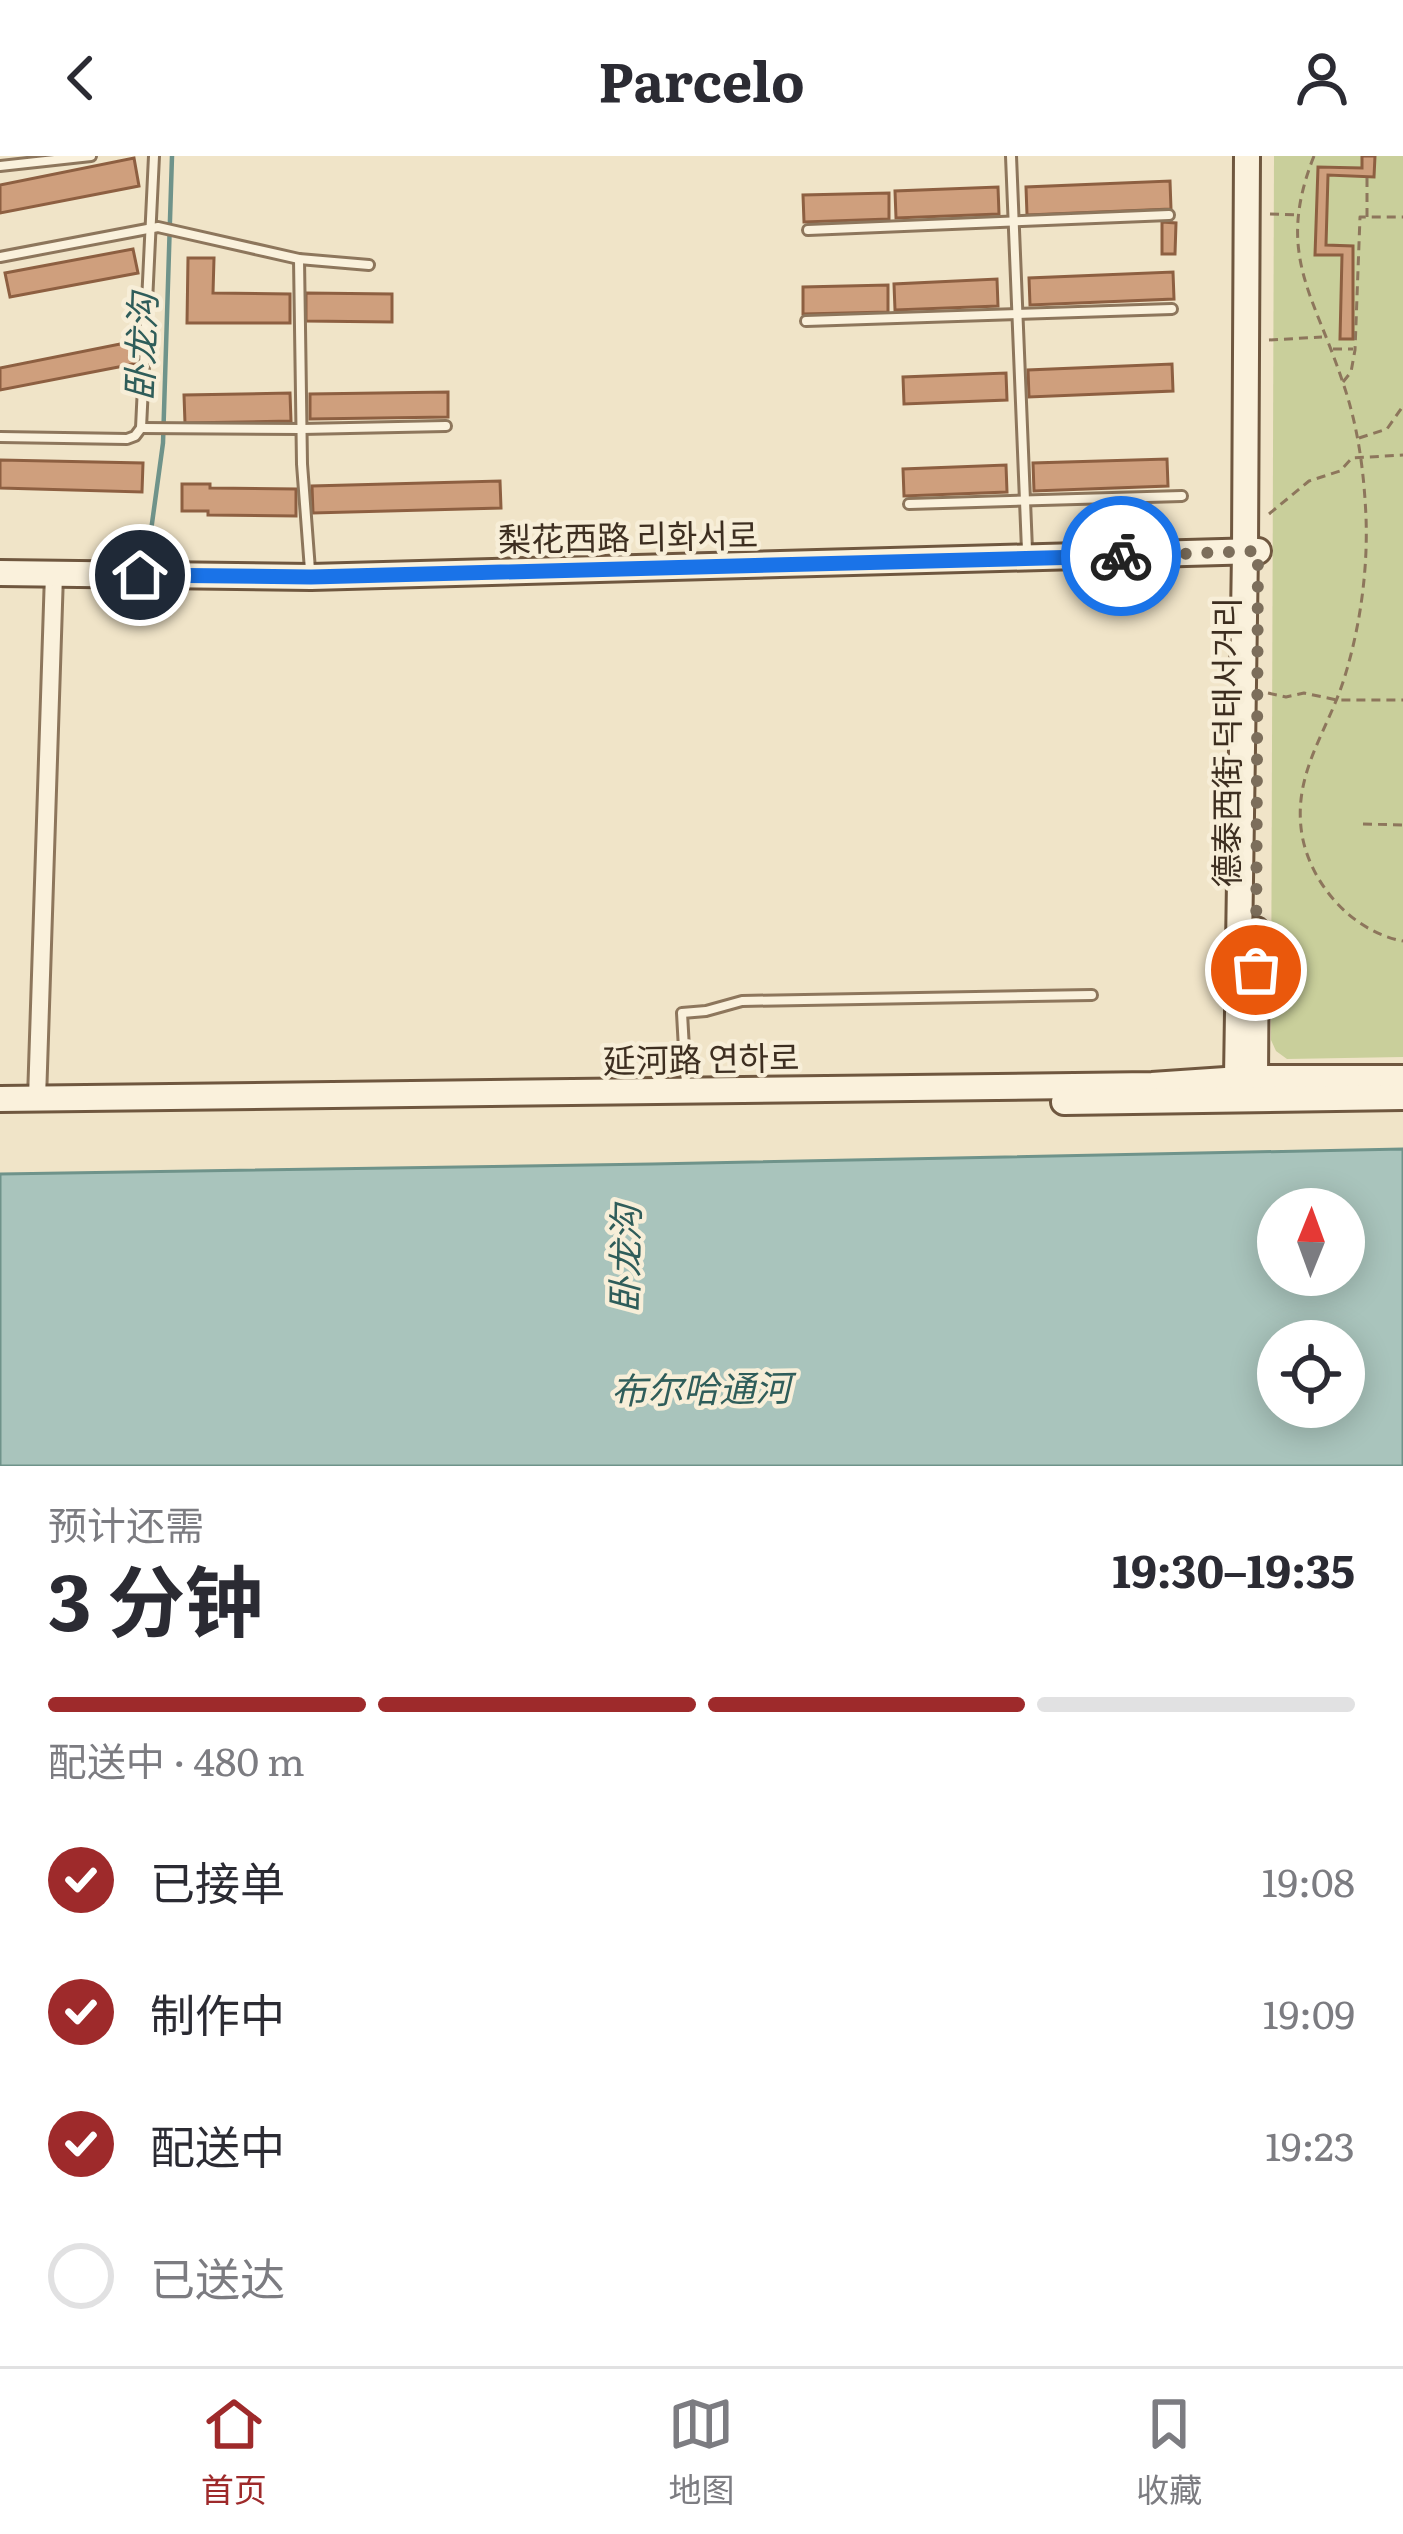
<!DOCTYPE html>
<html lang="zh">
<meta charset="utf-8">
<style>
:root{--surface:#fff;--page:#f7f7f7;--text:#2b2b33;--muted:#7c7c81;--line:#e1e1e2;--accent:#9e2a2b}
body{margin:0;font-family:Literata,"Noto Sans SC","Noto Sans KR",serif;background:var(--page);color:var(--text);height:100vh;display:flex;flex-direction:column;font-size:45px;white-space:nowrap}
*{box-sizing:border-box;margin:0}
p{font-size:39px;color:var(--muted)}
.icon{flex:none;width:66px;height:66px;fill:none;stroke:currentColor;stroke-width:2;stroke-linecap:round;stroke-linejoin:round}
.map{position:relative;height:1310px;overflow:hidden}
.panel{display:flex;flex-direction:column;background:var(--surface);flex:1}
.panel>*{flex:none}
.needle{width:78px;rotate:1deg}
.tools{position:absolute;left:1257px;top:1032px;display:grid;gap:24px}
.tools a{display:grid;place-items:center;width:108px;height:108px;border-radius:50%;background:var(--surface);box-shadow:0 6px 30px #0003;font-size:60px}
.pin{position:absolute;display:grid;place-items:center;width:102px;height:102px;color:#fff;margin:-51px;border:6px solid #fff;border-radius:50%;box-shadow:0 3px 12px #0007}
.courier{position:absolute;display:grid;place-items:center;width:120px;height:120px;margin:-60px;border:9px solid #1a73e8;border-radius:50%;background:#fff;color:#222;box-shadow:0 3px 15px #0007}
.overview em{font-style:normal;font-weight:700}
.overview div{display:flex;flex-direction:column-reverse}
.overview{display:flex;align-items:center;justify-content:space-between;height:204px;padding:0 48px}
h1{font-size:78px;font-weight:700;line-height:90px}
.bar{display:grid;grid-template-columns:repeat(4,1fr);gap:18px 12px;align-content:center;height:144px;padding:0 48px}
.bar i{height:15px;border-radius:9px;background:var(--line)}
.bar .selected{background:var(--accent)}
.bar p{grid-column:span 4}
ol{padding:0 48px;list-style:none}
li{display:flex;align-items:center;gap:36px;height:132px}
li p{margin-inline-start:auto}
li .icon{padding:12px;border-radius:50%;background:var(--accent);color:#fff;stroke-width:4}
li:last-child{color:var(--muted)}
li i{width:66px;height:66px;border:6px solid var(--line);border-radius:50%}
header{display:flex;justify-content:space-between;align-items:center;height:156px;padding:0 48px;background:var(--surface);font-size:54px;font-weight:700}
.menu{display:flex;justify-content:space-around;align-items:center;height:168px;border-top:3px solid var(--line);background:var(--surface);font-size:33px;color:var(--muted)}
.menu a{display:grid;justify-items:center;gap:6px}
.menu .selected{color:var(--accent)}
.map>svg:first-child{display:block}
.green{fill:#c9cf9b}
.water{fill:#a9c4bc;stroke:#6f938a;stroke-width:3;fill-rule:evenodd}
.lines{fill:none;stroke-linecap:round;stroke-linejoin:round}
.stream{stroke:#6f938a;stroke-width:4.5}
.building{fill:#cf9f7d;stroke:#8d5f41;stroke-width:3}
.lane-casing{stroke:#8d765c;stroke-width:14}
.street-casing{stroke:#8d765c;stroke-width:22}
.secondary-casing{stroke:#6f573f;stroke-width:30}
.path{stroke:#8d765c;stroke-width:3;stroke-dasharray:9 6;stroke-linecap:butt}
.lane{stroke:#faf1dc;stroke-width:8}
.street{stroke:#faf1dc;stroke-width:16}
.secondary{stroke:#faf1dc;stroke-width:24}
.done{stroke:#7c6e5b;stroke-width:12;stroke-dasharray:0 21.6}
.route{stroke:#1a73e8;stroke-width:15}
.labels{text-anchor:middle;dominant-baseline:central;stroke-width:9;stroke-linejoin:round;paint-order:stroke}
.street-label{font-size:33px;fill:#3d2e20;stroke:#f7eed8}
.water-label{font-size:36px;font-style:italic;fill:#2f5d5a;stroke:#f7eed8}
</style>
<header><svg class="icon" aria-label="back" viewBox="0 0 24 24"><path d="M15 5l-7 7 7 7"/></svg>Parcelo<svg class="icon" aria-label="person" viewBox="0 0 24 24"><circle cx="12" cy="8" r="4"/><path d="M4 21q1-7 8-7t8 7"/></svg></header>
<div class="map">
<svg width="1403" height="1310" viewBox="0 0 1403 1310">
<rect width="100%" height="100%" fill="#f0e4c8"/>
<path class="green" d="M1274,0H1403V901L1287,903L1276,895L1271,884Z"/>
<path class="water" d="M1403,993V1310H0V1018L652,1008ZM1278,1053H1344V1119H1278ZM1278,1185H1344V1251H1278Z"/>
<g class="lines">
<path class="stream" d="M150,382L163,287L172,0"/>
</g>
<g class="building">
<path d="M1362,0H1375L1374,21L1328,19L1326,89L1353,90V183H1340L1342,99H1315L1318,11L1362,12Z"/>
<path d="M134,2L139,30L0,57V29Z"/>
<path d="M1170,25L1171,53L1027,59L1026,31Z"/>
<path d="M998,31L999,58L896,62L895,35Z"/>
<path d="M889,37V63L804,66L803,39Z"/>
<path d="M1162,66L1176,67L1175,98H1162Z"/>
<path d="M133,93L138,117L10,141L5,117Z"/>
<path d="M188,102H214L213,137L290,138V167H187Z"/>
<path d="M1173,116L1174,143L1030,149L1029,122Z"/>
<path d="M997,123L998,150L895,154L894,128Z"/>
<path d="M888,129V156L803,158V131Z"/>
<path d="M306,137L392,138V166L306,165Z"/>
<path d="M135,185L139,207L0,234V212Z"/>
<path d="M1172,208L1173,235L1029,241L1028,214Z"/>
<path d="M1006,217L1007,244L904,248L903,221Z"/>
<path d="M448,236V261L310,263V238Z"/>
<path d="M290,237L291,265L185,267L184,239Z"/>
<path d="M1167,303L1168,330L1034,335L1033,307Z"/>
<path d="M0,304L143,307L142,336L0,332Z"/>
<path d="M1006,309L1007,336L904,340L903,313Z"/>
<path d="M500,325L501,352L313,357L312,330Z"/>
<path d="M182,328H210V332L296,333V360L208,359V355H182Z"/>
</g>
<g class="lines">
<g class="lane-casing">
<g id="lane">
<path d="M1011,0L1027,394"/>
<path d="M0,10L91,0"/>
<path d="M808,74L1169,59"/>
<path d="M0,101L158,71L299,103L369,109"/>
<path d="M299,103L302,308L310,414"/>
<path d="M806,165L1172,153"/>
<path d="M141,272L302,273L446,270"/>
<path d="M0,281L127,283L135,280L141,272L154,0"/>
<path d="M909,348L1182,340"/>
<path d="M686,929L682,857L706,855L742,845L1092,839"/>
</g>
</g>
<g class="street-casing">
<path id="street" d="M37,943L54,418"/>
</g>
<g class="secondary-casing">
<g id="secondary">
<path d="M0,417L311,421L1258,395"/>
<path d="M1243,936L1237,922L1245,396L1247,0"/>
<path d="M1250,936L1255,922L1256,774"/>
<path d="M0,943L1152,929L1255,922H1403"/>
<path d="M1064,946L1403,941"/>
</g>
</g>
<g class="path">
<path d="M1314,0C1275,98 1314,138 1343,227C1358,270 1364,315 1366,361C1368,415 1360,472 1344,523C1327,577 1292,618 1302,679C1311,729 1353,776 1403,785"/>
<path d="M1270,58L1298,59"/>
<path d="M1367,61V21"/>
<path d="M1269,184L1322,181"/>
<path d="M1333,193H1353"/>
<path d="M1343,226L1351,216L1355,194L1360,61H1403"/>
<path d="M1359,282L1387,273L1403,250"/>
<path d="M1269,358L1309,325L1340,315L1352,302L1403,299"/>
<path d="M1268,537L1286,541L1304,537L1337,544H1403"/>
<path d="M1363,668L1403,669"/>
</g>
<use href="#lane" class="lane"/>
<use href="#street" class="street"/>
<use href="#secondary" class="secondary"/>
</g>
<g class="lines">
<path class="done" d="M1121,400L1258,395L1256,814"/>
<path class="route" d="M140,419L311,421L1121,400"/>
</g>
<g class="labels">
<g class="street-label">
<text transform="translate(628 379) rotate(-1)">梨花西路 리화서로</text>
<text transform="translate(1224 586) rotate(-90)">德泰西街 덕태서거리</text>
<text transform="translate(701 901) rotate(-1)">延河路 연하로</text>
</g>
<g class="water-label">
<text transform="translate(139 191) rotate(-88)">卧龙沟</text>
<text transform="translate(623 1103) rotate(-89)">卧龙沟</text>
<text transform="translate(701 1231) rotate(-1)">布尔哈通河</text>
</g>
</g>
</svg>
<div class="tools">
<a><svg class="needle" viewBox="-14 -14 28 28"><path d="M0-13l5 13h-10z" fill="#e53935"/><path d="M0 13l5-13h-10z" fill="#7c7c81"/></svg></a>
<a><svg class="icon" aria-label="locate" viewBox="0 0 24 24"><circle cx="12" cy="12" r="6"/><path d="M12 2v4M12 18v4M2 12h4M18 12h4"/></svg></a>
</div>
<div class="pin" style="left:1256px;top:814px;background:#ea580c"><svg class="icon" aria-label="bag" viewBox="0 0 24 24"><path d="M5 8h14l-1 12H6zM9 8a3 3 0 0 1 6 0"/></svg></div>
<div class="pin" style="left:140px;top:419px;background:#1f2937"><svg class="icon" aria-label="home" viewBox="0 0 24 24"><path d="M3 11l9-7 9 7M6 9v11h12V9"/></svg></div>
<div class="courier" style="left:1121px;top:400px"><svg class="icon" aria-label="bike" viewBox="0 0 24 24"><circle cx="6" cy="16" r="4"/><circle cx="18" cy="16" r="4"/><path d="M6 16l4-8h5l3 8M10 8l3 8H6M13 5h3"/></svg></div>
</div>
<section class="panel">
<div class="overview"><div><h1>3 分钟</h1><p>预计还需</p></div><em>19:30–19:35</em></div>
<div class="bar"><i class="selected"></i><i class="selected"></i><i class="selected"></i><i></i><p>配送中 · 480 m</p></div>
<ol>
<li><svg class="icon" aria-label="check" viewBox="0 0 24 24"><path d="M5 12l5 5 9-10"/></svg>已接单<p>19:08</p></li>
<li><svg class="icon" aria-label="check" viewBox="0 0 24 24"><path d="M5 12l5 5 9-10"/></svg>制作中<p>19:09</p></li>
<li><svg class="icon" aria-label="check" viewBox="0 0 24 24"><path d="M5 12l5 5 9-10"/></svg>配送中<p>19:23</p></li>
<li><i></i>已送达</li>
</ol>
</section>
<nav class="menu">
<a class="selected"><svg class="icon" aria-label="home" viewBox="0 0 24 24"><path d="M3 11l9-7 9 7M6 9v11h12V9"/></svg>首页</a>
<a><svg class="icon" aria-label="map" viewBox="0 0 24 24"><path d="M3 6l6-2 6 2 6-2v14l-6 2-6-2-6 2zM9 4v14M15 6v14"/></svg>地图</a>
<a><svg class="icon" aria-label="saved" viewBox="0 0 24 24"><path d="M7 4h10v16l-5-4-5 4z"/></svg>收藏</a>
</nav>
